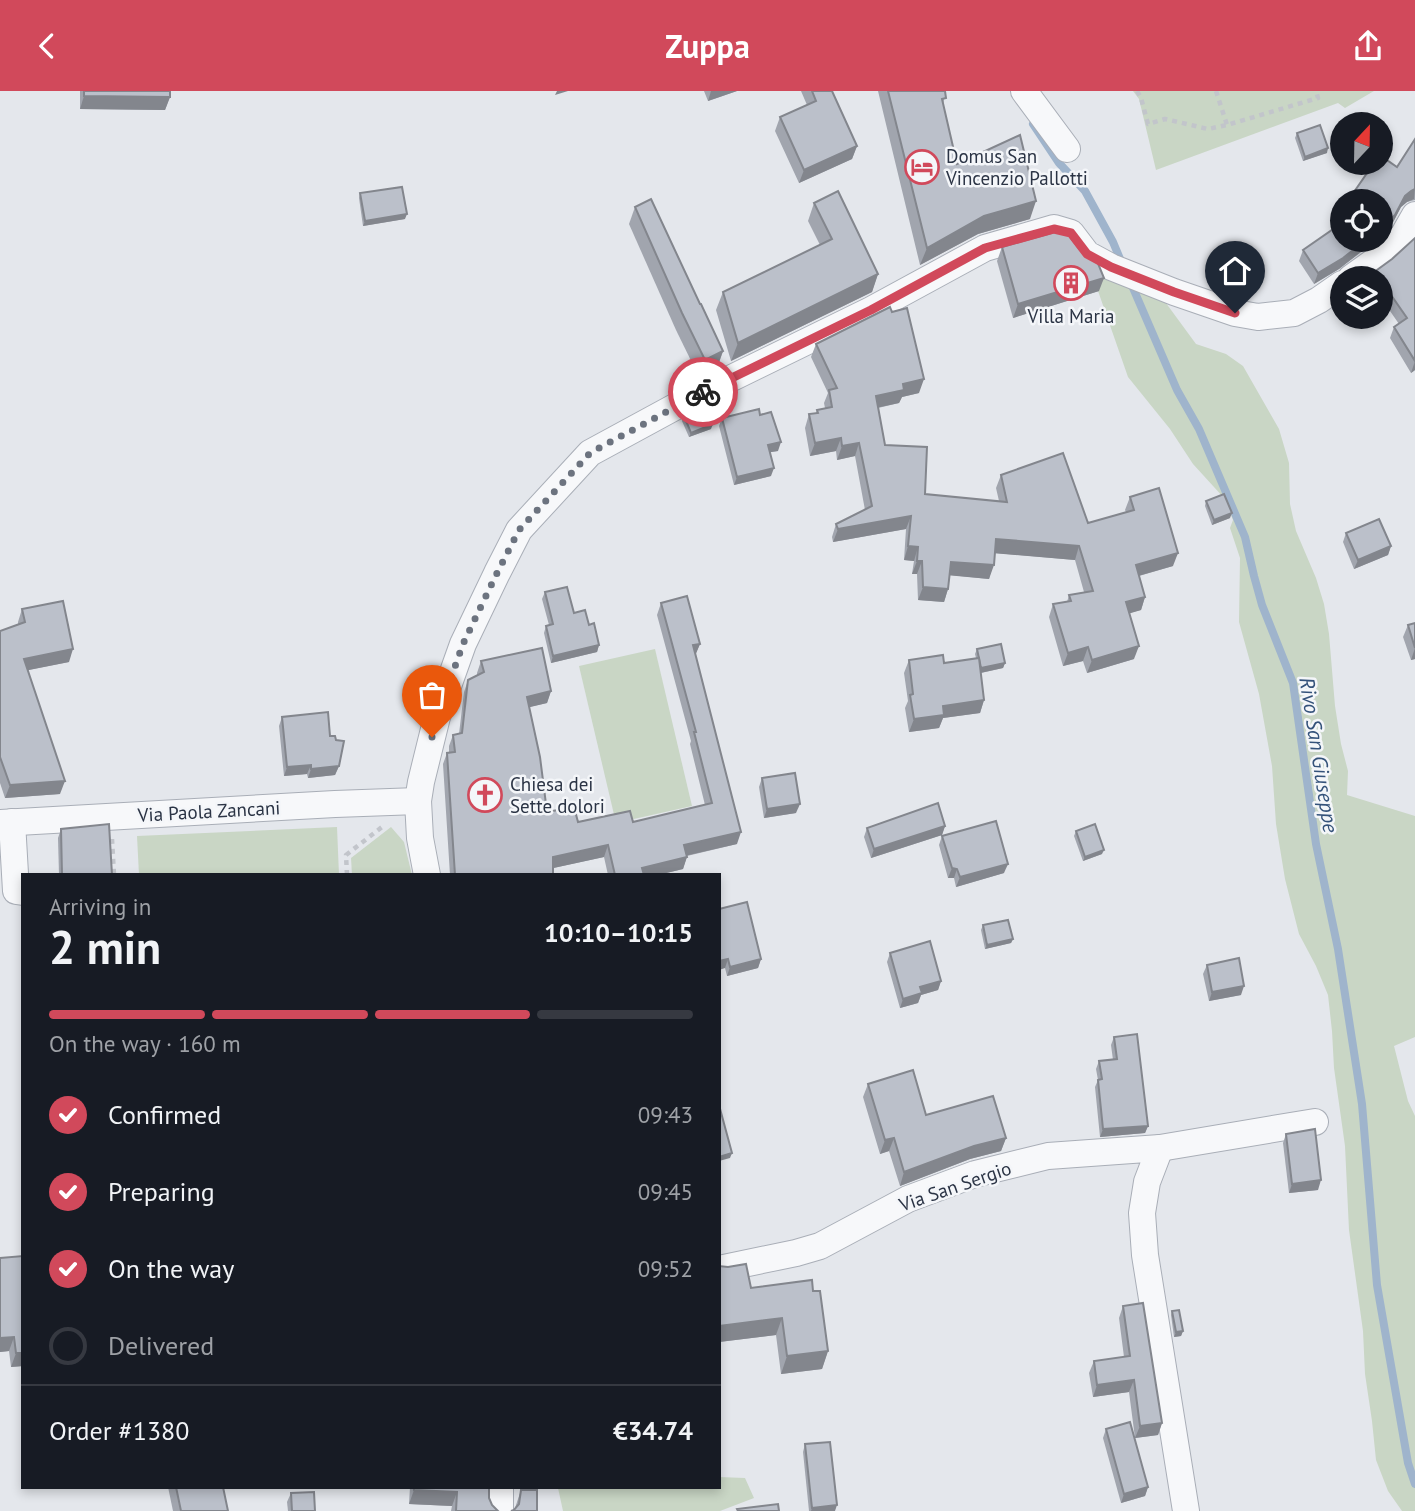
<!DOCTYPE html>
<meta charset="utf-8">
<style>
:root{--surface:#171b24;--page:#20242c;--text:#f1f3f6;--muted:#9ea1a6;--line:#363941;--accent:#d1495b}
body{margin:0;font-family:"PT Sans",sans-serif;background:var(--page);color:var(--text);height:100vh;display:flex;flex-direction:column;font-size:26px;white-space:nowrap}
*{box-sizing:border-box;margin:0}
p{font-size:23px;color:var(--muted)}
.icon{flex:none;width:38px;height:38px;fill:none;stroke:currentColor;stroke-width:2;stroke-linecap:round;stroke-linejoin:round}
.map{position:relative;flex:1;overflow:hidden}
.drawer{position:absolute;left:21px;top:782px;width:700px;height:616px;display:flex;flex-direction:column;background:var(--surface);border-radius:0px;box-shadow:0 4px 10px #0003}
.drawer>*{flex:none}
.needle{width:46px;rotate:22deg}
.buttons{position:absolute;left:1330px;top:21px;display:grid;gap:14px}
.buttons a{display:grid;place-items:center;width:63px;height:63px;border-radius:50%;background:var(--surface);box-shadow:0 4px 10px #0003;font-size:35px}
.pin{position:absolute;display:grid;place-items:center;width:60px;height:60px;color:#fff;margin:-72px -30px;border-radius:50% 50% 50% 0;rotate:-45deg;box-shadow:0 0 7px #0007}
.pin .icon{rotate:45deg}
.courier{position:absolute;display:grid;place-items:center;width:70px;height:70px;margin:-35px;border:5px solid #d1495b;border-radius:50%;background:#fff;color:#222;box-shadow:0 2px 9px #0007}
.overview em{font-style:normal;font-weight:600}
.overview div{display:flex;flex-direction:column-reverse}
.overview{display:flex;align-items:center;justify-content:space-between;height:119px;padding:0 28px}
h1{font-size:46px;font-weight:600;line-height:52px}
.bar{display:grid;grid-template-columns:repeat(4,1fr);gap:10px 7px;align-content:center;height:84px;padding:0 28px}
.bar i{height:9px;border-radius:5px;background:var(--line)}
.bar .selected{background:var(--accent)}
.bar p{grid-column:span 4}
.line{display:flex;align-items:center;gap:18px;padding:0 28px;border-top:2px solid var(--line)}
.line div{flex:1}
ol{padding:0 28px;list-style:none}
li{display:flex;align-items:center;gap:21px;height:77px}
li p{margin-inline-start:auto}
li .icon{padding:7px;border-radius:50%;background:var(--accent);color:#fff;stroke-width:4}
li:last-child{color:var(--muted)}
li i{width:38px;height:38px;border:4px solid var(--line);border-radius:50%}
header{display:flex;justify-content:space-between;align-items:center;height:91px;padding:0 28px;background:var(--accent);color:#fff;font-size:32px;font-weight:600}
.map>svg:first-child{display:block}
.green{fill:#c9d6c5}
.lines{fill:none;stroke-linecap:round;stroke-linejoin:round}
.stream{stroke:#9fb4cc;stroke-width:8}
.minor-casing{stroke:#a9aeb7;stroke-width:28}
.path{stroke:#c2c5cb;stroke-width:4.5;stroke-dasharray:5 5;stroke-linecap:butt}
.minor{stroke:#f7f8fa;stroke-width:26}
.wall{fill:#a1a5ae}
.shaded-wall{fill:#83868d}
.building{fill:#bbc0ca;stroke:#83868d;stroke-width:2}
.done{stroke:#6c737f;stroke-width:7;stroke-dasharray:0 12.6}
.route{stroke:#d1495b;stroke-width:9}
.labels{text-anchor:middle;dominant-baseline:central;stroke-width:5;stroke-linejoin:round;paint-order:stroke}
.poi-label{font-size:19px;fill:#2b3445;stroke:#f4f6f9;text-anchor:start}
.street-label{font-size:19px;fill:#2b3445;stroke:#f4f6f9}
.water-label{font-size:21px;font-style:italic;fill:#34527a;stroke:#f4f6f9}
</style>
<header><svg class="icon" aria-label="back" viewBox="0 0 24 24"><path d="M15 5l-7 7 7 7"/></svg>Zuppa<svg class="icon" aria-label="share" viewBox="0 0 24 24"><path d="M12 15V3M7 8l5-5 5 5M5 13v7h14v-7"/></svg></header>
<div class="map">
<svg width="1415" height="1420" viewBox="0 0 1415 1420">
<rect width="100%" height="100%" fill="#e4e7ec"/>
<g class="green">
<path d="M1133,0H1374L1345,17L1338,12L1156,79L1139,8Z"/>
<path d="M1090,177L1163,208L1196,253L1226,263L1243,275L1279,338L1289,372L1290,413L1296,440L1316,487L1324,513L1329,543L1335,615L1341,653L1348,680L1347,704L1415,725V946L1394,955L1408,1010L1415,1025V1420H1402L1388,1400L1376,1369L1372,1330L1365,1283L1363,1240L1349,1139L1345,1055L1334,977L1332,940L1328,904L1316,875L1299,843L1285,788L1276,733L1272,675L1259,603L1239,531L1240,467L1230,437L1233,429L1224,407L1193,373L1170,338L1128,286Z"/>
<path d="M655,558L692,715L616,732L579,575Z"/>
<path d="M337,736L339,784H139L137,745Z"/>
<path d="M391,736L404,751L412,784H352L351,767Z"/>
<path d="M719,1386L745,1387L754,1407L720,1420H563L558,1397L719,1396Z"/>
</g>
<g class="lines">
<g class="stream">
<path d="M1033,33L1059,72L1085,100L1113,151L1123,175"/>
<path d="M1130,190L1177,299L1199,338L1245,446L1254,485L1262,514L1293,592L1316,753L1338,858L1362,1013L1377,1194L1408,1372L1415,1393"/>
</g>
<g class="minor-casing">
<g id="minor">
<path d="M1024,0L1067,58"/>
<path d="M1351,187L1379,167L1403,145L1415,124"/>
<path d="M12,731L16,800L23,801"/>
<path d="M0,732L335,713L418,710"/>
<path d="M427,784L420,747L418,710L421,691L437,626L463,553L497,482L519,439L590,362L695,305L871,219L985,157L1054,137L1071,142L1087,163L1111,176L1174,201L1235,222L1258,226L1294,222L1319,209L1342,193"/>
<path d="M1160,1057L1315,1031"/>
<path d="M719,1178L796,1162L820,1155L908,1108L975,1083L1048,1065L1160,1057L1147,1091L1142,1122L1145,1164L1186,1420"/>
<path d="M500,1396V1420"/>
</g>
</g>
<g class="path">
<path d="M1137,0L1141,7L1148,33L1165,28L1208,38L1227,34L1318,7L1316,0"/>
<path d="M1216,0L1227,34"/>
<path d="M112,748L114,784"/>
<path d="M347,784L346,764L382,736"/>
</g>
<use href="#minor" class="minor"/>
</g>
<g class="wall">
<path d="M80,0H170V6L165,19L80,18Z"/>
<path d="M704,0H737L708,10Z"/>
<path d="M801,0H832L857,55L852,68L799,92L775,40L780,26L807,14Z"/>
<path d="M878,0H945L943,15L957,73L1030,128L978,143L920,174Z"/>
<path d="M1297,42L1327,62L1303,70L1295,47Z"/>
<path d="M1415,48V109L1407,111L1401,116L1391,135L1381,110H1351L1354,101L1397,76Z"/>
<path d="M360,102L405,128L363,135L359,107Z"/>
<path d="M814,112L878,183L872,201L731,270L716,219L723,201L820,154L808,130Z"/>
<path d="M635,116L700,213L723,260L717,277L699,286L676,239L629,133Z"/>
<path d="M1415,147V279L1411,282L1390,247L1394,236L1399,233L1381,207V187L1392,168Z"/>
<path d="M1369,155L1339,178L1314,193L1299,170L1303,159Z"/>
<path d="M1002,156L1099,200L1013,227L997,170Z"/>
<path d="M816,253L919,302L902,306L899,312L878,317L885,354L925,403L999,410L996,397L1001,384L1088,432L1126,421L1125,419L1130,406L1173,475L1139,485L1145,506L1141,519L1129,522L1134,568L1087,582L1083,570L1063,575L1049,526L1053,513L1067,511L1069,504L1084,501L1075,469L995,462L989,488L950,484L948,498L944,511L918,509L917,483H912L914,470L904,469L906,438L833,451L832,446L836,433L865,419L855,365L837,369L836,360L810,365L805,337L809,323L816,322L817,319L825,317L824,312L828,302L811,266Z"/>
<path d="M760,324L778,360L770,361L771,385L734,394L719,335L722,327Z"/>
<path d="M684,325L711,338L689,346L682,330Z"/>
<path d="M1206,410L1230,427L1212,434L1205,415Z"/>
<path d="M1346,442L1391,455L1388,464L1354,478L1343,451Z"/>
<path d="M545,501L589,534L599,554L597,561L551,572L544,542L546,535L549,534L542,508Z"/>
<path d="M661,512L700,553L695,564L737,753L687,765L683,778L658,784H608L604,766L553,777V784H450L443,673L447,662L449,661V655L453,644L459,643L464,601L468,589L477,584V582L481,570L551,600L547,612L529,616L547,721L578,731H633L705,714L690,653L691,650L657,524Z"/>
<path d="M22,518L69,571L28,579L60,703L5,707L0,692V540L18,534V531Z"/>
<path d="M1415,532V568L1411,569L1403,546L1408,534Z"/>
<path d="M977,558L1005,572L1003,577L981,582L984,609L980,622L943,627L939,637L909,641L905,617L908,610L904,582L909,569L944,572L976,567L975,563Z"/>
<path d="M282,626L330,645L336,649L339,675L335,684L308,687L307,683L284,685L279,635Z"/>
<path d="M762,687L796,722L764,727L759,696Z"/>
<path d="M945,735L942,744L871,767L864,746L867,737Z"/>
<path d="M61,738L112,784H59L58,747Z"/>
<path d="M1076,740L1102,763L1083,770L1074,745Z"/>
<path d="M942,745L1004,782L956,796L954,787H948L939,754Z"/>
<path d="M719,818L761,868L758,877L727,885L725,877Z"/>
<path d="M983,834L1013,848L1011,852L985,858L981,839Z"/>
<path d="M890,862L941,890L938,899L921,904L918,912L900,917L887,871Z"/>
<path d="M1207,874L1241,904L1209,910L1203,883Z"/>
<path d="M1114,946L1148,1035L1145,1042L1100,1046L1095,996L1098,989L1096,978L1099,970L1113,969L1111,954Z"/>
<path d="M868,993L926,1024L1006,1047L1001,1060L970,1068L900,1095L889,1060L880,1063L863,1006Z"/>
<path d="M1286,1043L1318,1099L1289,1102L1283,1052Z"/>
<path d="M0,1167L23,1275L11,1276L9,1260L0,1261Z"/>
<path d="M719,1175L751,1197L813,1200L828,1260L822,1278L781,1283L776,1244L719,1251Z"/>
<path d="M1123,1215L1162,1332L1158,1344L1135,1347L1129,1301L1093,1306L1089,1282L1094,1270L1124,1266L1119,1227Z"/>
<path d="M1172,1220L1183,1240L1181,1245L1174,1246L1171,1224Z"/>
<path d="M1106,1338L1148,1396L1145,1405L1121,1412L1103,1347Z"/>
<path d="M805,1353L835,1420H809L803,1361Z"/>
<path d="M168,1396H223L228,1420H173Z"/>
<path d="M410,1396H489V1407L492,1414L498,1420H451L452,1415L409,1413Z"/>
<path d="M521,1399L537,1420L514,1419L515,1417Z"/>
<path d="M291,1402L315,1420H288L287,1411Z"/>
</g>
<g class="shaded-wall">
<path d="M557,0H568L555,4Z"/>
<path d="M711,0H737L708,10Z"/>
<path d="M84,5L170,6L165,19L80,18Z"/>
<path d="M857,55L852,68L799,92L804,79Z"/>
<path d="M1328,57L1327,62L1303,70L1305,66Z"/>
<path d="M1415,98L1414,108L1407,111L1401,116L1391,135L1381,144V136L1405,105L1411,100Z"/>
<path d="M1036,110L1030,128L978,143L920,174L927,157L984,125Z"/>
<path d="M407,123L405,128L363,135L365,130Z"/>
<path d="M1366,149H1376L1339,178L1314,193L1318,182Z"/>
<path d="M878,183L872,201L731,270L738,252Z"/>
<path d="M1104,187L1099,200L1013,227L1018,213Z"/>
<path d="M723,260L717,277L699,286L705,269Z"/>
<path d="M1415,270V279L1411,282Z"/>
<path d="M924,288L919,302L902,306L899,312L871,318L876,305L903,293Z"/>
<path d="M713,333L711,338L689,346L691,342Z"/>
<path d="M841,347L836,360L810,365L815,352Z"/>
<path d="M781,351L778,360L765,362L768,354Z"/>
<path d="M859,352L855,365L837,369L842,355Z"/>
<path d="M774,377L771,385L734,394L737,386Z"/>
<path d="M1232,422L1230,427L1212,434L1214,429Z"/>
<path d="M911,425L906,438L833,451L838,438Z"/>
<path d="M996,448L1079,455L1075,469L992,462Z"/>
<path d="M908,455L918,456L914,470L904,469Z"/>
<path d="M1391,455L1388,464L1354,478L1358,469Z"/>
<path d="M1178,462L1173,475L1131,487L1136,474Z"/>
<path d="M917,470H922L917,483H912Z"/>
<path d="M951,471L994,474L989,488L946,484Z"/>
<path d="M923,496L948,498L944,511L918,509Z"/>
<path d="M1145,506L1141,519L1121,525L1126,511Z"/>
<path d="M700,553L695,565L693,554Z"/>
<path d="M599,554L597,561L551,572L553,565Z"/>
<path d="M1139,555L1134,568L1087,582L1092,569Z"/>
<path d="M1088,556L1083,570L1063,575L1068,562Z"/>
<path d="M1415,557V568L1411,569Z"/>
<path d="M73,558L69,571L19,581L24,568Z"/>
<path d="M1005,572L1003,577L980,582L981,577Z"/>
<path d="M551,600L547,612L522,618L527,606Z"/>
<path d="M984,609L980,622L943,627L939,637L909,641L914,628L943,615Z"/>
<path d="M311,674L307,683L284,685L287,676Z"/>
<path d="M339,675L335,684L308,687L311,678Z"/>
<path d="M65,690L60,703L5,707L10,694Z"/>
<path d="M800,713L796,722L764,727L767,718Z"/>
<path d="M945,735L942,744L871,767L874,758Z"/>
<path d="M741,741L737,753L680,766L684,754Z"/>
<path d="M608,754L604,766L549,778L553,766Z"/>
<path d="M1104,759L1102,763L1083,770L1085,766Z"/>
<path d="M687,766L683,778L658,784H640L642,777Z"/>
<path d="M1008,773L1004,782L956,796L960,786Z"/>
<path d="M952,777L957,778L954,787H948Z"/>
<path d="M1013,848L1011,852L985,858L987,854Z"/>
<path d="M728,868L725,877L719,879V870Z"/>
<path d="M761,868L758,877L727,885L730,876Z"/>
<path d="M941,890L938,899L921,904L918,912L900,917L903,908L920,896Z"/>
<path d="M1244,895L1241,904L1209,910L1212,901Z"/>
<path d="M1148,1035L1145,1042L1100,1046L1103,1038Z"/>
<path d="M894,1047L889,1060L880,1063L885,1049Z"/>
<path d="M1006,1047L1001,1060L970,1068L900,1095L904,1081L974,1055Z"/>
<path d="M732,1062L730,1067L719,1070V1066Z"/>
<path d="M1321,1089L1318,1099L1289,1102L1292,1093Z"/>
<path d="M782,1227L776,1244L719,1251V1235Z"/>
<path d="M1183,1240L1181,1245L1174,1246L1176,1241Z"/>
<path d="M14,1246L9,1260L0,1261V1247Z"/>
<path d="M828,1260L822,1278L781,1283L787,1265Z"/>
<path d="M16,1262H23V1275L11,1276Z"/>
<path d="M1134,1289L1129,1301L1093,1306L1097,1294Z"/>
<path d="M1162,1332L1158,1344L1135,1347L1140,1335Z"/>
<path d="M1148,1396L1145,1405L1121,1412L1124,1403Z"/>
<path d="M414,1399L457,1401L452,1415L409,1413Z"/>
<path d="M837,1414L835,1420H811L812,1417Z"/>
</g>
<g class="building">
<path d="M84,0H170V6L84,5Z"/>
<path d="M812,0H832L857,55L804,79L780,26L816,10Z"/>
<path d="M888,0H945L946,7L942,8L957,73L1020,44L1036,110L984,125L927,157Z"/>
<path d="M1320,34L1328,57L1305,66L1297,42Z"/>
<path d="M1415,48V98L1411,100L1405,105L1395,124L1381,136V110H1368L1354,101L1374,72H1381V65L1397,76Z"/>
<path d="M402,96L407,123L365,130L360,102Z"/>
<path d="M838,100L878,183L738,252L723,201L832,148L814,112Z"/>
<path d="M651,108L700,213H701L723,260L705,269L682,222L635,116Z"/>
<path d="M1342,132V149H1366L1343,167L1318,182L1303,159Z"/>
<path d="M1059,140L1067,142L1080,159L1097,170L1104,187L1018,213L1002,156Z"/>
<path d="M1415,147V270L1394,236L1407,227L1384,194L1381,196V187H1366L1392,168Z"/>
<path d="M890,216L892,221L907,217L924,288L903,293L904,299L876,305L885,354L927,356L925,403L1007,411L1001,384L1063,362L1088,432L1134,419L1130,406L1159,397L1178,462L1136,474L1145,506L1126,511L1139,555L1092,569L1088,556L1068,562L1053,513L1071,510L1069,504L1093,500L1079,455L996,448L994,474L951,471L948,498L923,496L922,470H917L918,456L908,455L911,425L838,438L836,433L872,415L859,352L842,355L841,347L815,352L809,323L818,322L817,319L832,316L829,299L837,297L816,253Z"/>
<path d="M707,313L713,333L691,342L684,325Z"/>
<path d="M759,318L760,324L771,321L781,351L768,354L774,377L737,386L722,327Z"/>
<path d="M1224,403L1232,422L1214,429L1206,410Z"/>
<path d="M1379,428L1391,455L1358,469L1346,442Z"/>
<path d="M567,496L574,522L585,519L589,534L594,532L599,554L553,565L546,535L553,533L545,501Z"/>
<path d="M687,505L700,553L693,554L741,741L684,754L687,766L642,777L644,784H615L608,754L553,766V784H455L447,662L455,661L453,644L462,642L468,589L484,581L481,570L542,557L551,600L527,606L540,666L547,721L574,716L578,731L630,720L633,731L712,712L694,641H696L661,512Z"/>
<path d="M63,510L73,558L24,568L65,690L10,694L0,666V540L25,531L22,518Z"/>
<path d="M1415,532V557L1408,534Z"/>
<path d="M1001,553L1005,572L981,577L977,558Z"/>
<path d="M943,564L944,572L979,567L984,609L943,615L944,624L914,628L910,604L913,603L909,569Z"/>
<path d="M328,621L330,645H335L336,649L344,650L339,675L311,678V674L287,676L282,626Z"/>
<path d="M795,682L800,713L767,718L762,687Z"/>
<path d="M938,712L945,735L874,758L867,737Z"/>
<path d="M996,730L1008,773L960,786L957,778L952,777L942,745Z"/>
<path d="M109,733L112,784H62L61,738Z"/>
<path d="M1095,733L1104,759L1085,766L1076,740Z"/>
<path d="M747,811L761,868L730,876L728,868L719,870V818Z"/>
<path d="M1008,829L1013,848L987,854L983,834Z"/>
<path d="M930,850L941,890L920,896L922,902L903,908L890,862Z"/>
<path d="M1239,867L1244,895L1212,901L1207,874Z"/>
<path d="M1137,943L1148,1035L1103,1038L1098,989L1102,988L1099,970L1117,968L1114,946Z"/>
<path d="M913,979L926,1024L993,1005L1006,1047L974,1055L904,1081L894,1047L885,1049L868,993Z"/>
<path d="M719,1014L732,1062L719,1066Z"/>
<path d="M1315,1038L1321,1089L1292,1093L1286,1043Z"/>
<path d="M23,1165V1262H16L14,1246L0,1247V1167Z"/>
<path d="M746,1173L751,1197L812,1189L813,1200H820L828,1260L787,1265L782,1227L719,1235V1175L728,1176Z"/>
<path d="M1143,1212L1162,1332L1140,1335L1134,1289L1097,1294L1094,1270L1130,1265L1123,1215Z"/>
<path d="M1179,1219L1183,1240L1176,1241L1172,1220Z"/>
<path d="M1130,1331L1148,1396L1124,1403L1106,1338Z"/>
<path d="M830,1351L837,1414L812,1417L805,1353Z"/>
<path d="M176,1396H223L228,1420H181Z"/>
<path d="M414,1396H489V1407L492,1414L498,1420H456L457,1401L414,1399Z"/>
<path d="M521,1399H537V1420H511L514,1419L519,1413Z"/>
<path d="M314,1401L315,1420H292L291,1402Z"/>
<path d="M778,1413L779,1420H738L737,1418Z"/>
</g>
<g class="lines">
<path class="done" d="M432,646L437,626L463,553L497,482L519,439L590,362L703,301"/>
<path class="route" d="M703,301L871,219L985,157L1054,138L1071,142L1087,163L1111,176L1174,201L1235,222"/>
</g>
<defs>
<g id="hotel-ring" transform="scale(1.75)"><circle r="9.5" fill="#f4f6f9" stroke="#d1495b" stroke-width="1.5"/><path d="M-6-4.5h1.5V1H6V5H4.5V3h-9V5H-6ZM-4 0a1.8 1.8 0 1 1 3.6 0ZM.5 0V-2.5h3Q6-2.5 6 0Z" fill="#d1495b"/></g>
<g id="building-ring" transform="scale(1.75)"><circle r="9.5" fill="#f4f6f9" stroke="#d1495b" stroke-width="1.5"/><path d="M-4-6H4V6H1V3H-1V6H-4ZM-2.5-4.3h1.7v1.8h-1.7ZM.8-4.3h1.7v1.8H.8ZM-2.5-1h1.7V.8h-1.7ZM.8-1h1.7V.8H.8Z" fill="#d1495b"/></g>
<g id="church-ring" transform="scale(1.75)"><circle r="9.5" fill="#f4f6f9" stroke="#d1495b" stroke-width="1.5"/><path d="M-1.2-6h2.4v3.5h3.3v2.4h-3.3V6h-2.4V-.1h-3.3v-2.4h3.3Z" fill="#d1495b"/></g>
</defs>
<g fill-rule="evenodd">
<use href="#hotel-ring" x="922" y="76"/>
<use href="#building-ring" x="1071" y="192"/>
<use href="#church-ring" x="485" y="704"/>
</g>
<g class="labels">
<g class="poi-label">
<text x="946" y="65">Domus San<tspan x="946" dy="22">Vincenzio Pallotti</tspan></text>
<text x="1071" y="225" text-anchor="middle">Villa Maria</text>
<text x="510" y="693">Chiesa dei<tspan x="510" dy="22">Sette dolori</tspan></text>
</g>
<g class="street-label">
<text transform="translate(209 720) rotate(-3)">Via Paola Zancani</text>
<text transform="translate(955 1095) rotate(-19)">Via San Sergio</text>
</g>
<g class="water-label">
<text transform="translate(1319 664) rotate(81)">Rivo San Giuseppe</text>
</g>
</g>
</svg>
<div class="buttons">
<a><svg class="needle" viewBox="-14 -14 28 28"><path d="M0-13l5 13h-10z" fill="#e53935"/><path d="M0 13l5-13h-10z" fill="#9ea1a6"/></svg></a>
<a><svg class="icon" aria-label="locate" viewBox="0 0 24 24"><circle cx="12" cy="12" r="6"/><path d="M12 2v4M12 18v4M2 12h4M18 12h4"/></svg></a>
<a><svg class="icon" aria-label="layers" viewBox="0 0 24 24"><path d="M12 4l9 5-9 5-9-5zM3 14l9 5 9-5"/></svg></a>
</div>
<div class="pin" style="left:432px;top:646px;background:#ea580c"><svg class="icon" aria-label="bag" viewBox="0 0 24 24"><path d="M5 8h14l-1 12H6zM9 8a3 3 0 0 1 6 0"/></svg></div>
<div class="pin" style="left:1235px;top:222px;background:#1f2937"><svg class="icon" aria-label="home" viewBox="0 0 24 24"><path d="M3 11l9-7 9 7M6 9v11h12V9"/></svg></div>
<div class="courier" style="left:703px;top:301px"><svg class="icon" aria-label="bike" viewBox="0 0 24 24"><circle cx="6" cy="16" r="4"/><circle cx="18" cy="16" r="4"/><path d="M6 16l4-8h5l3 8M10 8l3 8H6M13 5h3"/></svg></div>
<section class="drawer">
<div class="overview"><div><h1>2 min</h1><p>Arriving in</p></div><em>10:10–10:15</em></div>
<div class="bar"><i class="selected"></i><i class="selected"></i><i class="selected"></i><i></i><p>On the way · 160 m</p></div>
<ol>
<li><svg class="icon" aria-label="check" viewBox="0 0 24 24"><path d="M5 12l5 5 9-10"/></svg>Confirmed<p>09:43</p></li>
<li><svg class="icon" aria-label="check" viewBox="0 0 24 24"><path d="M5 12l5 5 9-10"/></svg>Preparing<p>09:45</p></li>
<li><svg class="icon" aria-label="check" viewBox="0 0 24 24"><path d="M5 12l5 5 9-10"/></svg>On the way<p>09:52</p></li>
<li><i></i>Delivered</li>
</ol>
<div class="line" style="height:91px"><div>Order #1380</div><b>€34.74</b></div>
</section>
</div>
